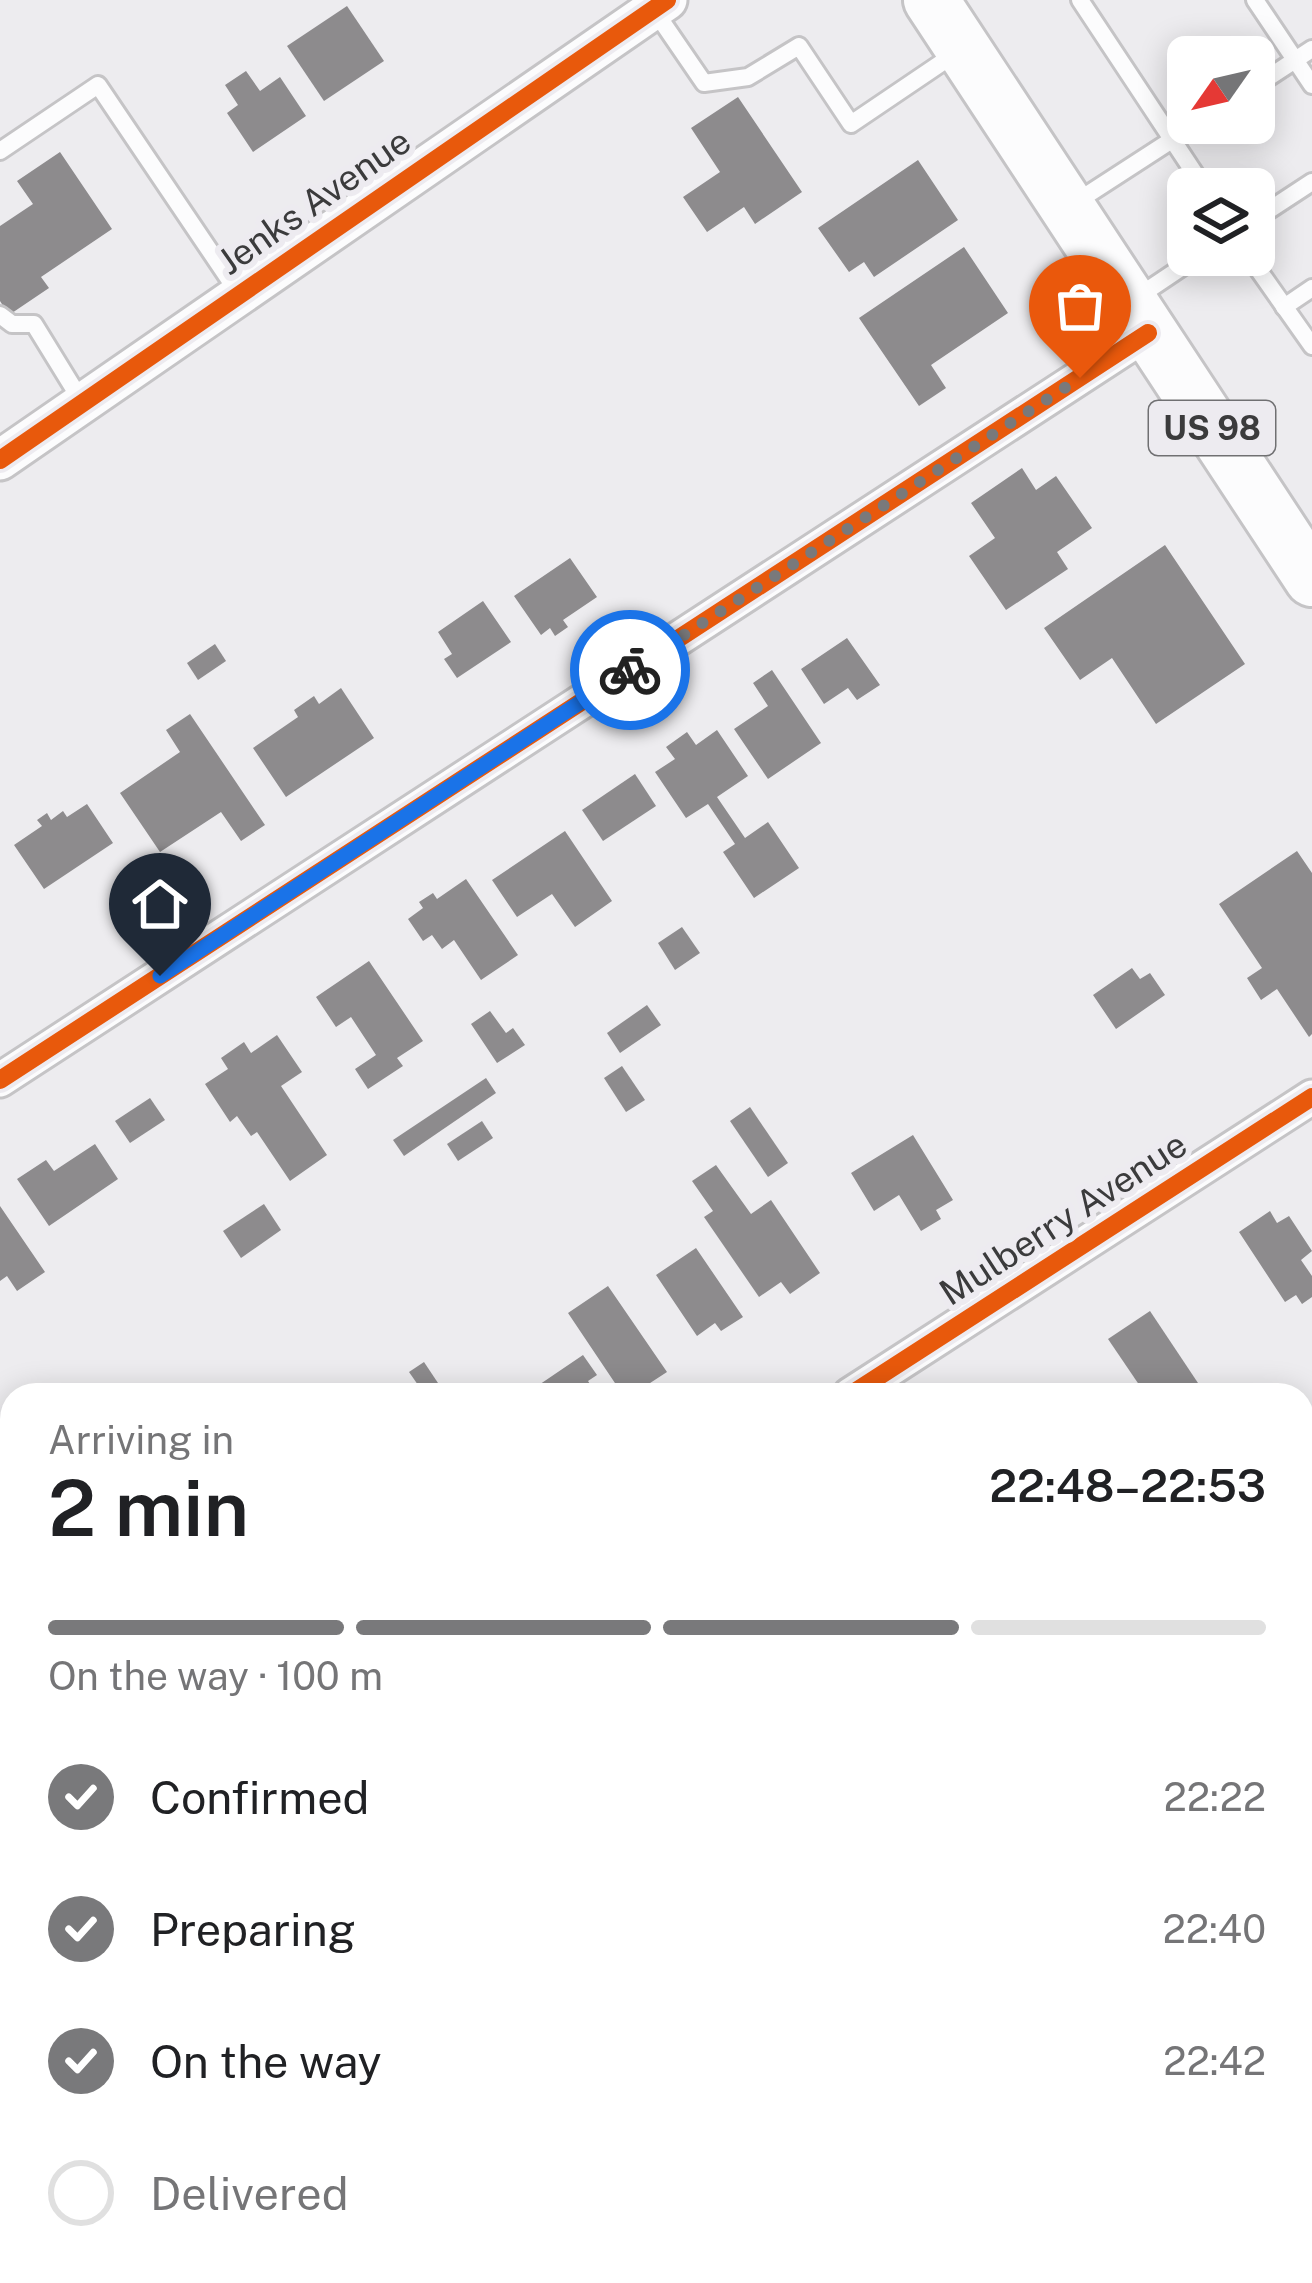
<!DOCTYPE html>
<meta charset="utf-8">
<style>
:root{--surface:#fff;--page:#f6f6f6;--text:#202124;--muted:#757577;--line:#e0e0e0;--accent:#79797b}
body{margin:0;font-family:"Public Sans",sans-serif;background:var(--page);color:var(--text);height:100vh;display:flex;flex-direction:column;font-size:45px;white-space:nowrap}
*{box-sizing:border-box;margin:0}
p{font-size:39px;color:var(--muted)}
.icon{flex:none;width:66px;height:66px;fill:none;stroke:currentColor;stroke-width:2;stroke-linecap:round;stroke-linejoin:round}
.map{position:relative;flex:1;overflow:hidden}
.panel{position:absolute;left:0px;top:1383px;width:1314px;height:900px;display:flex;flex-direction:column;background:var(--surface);border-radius:36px 36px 0 0;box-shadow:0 6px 30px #0003}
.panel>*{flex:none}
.needle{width:78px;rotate:236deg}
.tools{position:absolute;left:1167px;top:36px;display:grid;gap:24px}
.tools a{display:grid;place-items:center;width:108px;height:108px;border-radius:18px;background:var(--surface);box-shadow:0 6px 30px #0003;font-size:60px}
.pin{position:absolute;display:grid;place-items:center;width:102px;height:102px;color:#fff;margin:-123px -51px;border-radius:50% 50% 50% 0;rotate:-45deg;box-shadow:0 0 12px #0007}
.pin .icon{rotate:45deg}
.courier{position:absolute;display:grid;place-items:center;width:120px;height:120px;margin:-60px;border:9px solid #1a73e8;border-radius:50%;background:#fff;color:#222;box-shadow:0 3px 15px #0007}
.overview em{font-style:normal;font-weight:600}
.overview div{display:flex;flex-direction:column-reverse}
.overview{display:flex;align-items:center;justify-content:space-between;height:204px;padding:0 48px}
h1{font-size:78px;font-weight:600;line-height:90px}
.bar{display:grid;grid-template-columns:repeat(4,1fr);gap:18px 12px;align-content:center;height:144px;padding:0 48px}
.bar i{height:15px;border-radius:9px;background:var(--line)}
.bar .on{background:var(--accent)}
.bar p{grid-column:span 4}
ol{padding:0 48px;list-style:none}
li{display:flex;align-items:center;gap:36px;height:132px}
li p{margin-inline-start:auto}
li .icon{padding:12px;border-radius:50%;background:var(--accent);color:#fff;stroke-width:4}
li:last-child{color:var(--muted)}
li i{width:66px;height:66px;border:6px solid var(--line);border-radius:50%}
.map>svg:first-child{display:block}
.building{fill:#8d8b8d}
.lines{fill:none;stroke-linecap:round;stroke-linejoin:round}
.service-casing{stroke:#c5c4c6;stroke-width:22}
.minor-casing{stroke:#c5c4c6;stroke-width:39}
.tertiary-casing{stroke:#c5c4c6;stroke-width:45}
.trunk-casing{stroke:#c5c4c6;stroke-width:60}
.service{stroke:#fcfcfd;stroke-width:16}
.minor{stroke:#fcfcfd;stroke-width:33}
.tertiary{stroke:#fcfcfd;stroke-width:39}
.trunk{stroke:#fcfcfd;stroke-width:54}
.cycleway-casing{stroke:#edebf0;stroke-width:26}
.cycleway{stroke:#e8590c;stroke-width:18}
.done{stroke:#79797b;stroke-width:12;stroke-dasharray:0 21.6}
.route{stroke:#1a73e8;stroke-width:15}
.labels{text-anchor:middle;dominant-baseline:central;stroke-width:12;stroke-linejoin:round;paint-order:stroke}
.shield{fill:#edebf0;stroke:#707072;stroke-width:3}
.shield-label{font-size:33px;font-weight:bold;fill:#3b3b3c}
.street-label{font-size:36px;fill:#3b3b3c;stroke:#edebf0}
</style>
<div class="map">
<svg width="1312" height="2283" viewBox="0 0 1312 2283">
<rect width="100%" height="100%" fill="#edecef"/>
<g class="building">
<path d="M347,6L384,61L324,101L287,46Z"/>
<path d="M246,71L260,91L280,77L306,116L253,152L227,113L238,105L225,85Z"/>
<path d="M738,97L802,192L755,224L744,207L707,232L683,197L720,172L691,128Z"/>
<path d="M60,152L112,229L41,277L49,288L9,315L0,301V226L33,204L17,181Z"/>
<path d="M918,160L958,220L874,277L864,262L849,272L818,228Z"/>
<path d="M964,247L1008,313L931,365L946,388L919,406L859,318Z"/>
<path d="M1022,468L1036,490L1056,476L1092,528L1057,552L1068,569L1006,610L969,556L995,538L971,503Z"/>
<path d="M1165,545L1245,664L1156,724L1112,658L1080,680L1044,628Z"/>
<path d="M570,558L597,597L563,620L568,627L555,636L550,628L541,635L514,596Z"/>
<path d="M483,601L511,642L457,678L444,659L452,654L438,632Z"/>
<path d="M847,638L880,685L857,700L848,688L824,704L801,669Z"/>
<path d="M215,644L226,661L198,680L187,663Z"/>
<path d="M772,670L821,743L768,779L734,729L768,706L753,683Z"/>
<path d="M341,688L374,738L286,797L253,748L298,717L294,710L314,696L319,704Z"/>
<path d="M190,714L265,825L241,841L221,812L160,852L120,793L180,752L166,730Z"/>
<path d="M717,730L748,776L717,797L745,838L768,822L799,868L754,898L723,852L735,844L708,804L686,818L655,772L675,759L666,747L687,732L696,745Z"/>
<path d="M635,774L656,806L603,841L582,810Z"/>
<path d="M87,804L113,843L44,889L14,845L42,826L37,820L47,813L51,820L63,811L67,817Z"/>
<path d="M565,831L612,901L575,927L552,894L517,917L492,880Z"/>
<path d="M1297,851L1312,873V1034L1309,1037L1277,989L1261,1000L1247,978L1262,968L1219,904Z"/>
<path d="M466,879L518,955L481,980L454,940L442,949L432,935L423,941L408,919L423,908L419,902L433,893L437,899Z"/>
<path d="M682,927L700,953L675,970L658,943Z"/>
<path d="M369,961L423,1041L397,1058L403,1066L368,1089L355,1069L376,1055L351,1017L336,1027L316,997Z"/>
<path d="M1132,968L1140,979L1150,973L1165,995L1116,1029L1093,995Z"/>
<path d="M647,1005L661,1025L620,1053L607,1033Z"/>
<path d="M490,1011L506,1033L513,1028L525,1045L497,1063L471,1024Z"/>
<path d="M277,1035L302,1072L281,1086L327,1155L290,1181L257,1132L251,1136L237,1116L230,1122L205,1084L228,1069L221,1058L244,1042L251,1053Z"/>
<path d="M622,1066L645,1100L626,1112L604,1078Z"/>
<path d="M486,1078L496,1093L404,1156L393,1140Z"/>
<path d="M150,1098L165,1120L130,1143L115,1121Z"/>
<path d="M750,1107L788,1163L768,1177L730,1121Z"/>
<path d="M482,1121L493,1138L458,1161L447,1144Z"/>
<path d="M913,1135L953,1200L936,1210L941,1219L921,1231L899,1195L874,1211L851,1173Z"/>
<path d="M95,1144L118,1179L49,1226L17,1179L46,1160L54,1171Z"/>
<path d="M716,1165L751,1214L771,1200L820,1273L790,1294L781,1282L759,1297L704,1217L713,1211L692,1181Z"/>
<path d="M264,1204L281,1230L241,1258L223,1231Z"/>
<path d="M0,1206L45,1272L17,1291L7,1276L0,1281Z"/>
<path d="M1270,1211L1277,1223L1289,1216L1312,1251L1301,1260L1312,1276V1297L1302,1304L1296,1295L1285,1302L1239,1232Z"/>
<path d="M696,1248L743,1317L721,1331L715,1323L697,1336L656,1275Z"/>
<path d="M608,1286L667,1372L647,1385L653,1393L649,1395H623L568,1313Z"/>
<path d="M1150,1311L1200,1386L1187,1395H1146L1108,1339Z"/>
<path d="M583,1355L597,1375L588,1381L597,1395H524Z"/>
<path d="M424,1362L446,1395H425L409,1372Z"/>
<path d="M1310,1593L1312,1596V1684L1302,1669V1598Z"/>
<path d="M1302,1693L1312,1708V1750L1302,1757Z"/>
<path d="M9,1736L12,1819L0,1827V1742Z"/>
<path d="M12,2054V2105L0,2113V2062Z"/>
<path d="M297,2271H362L344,2283H305Z"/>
<path d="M825,2271H885L894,2283H814L827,2274Z"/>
<path d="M904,2271H963L945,2283H912Z"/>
</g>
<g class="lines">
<g class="service-casing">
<g id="service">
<path d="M1080,0L1205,189"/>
<path d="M1255,0L1312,85"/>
<path d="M654,10L704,83L748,77L799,46L851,124L956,53"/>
<path d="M1254,87L1312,49"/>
<path d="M0,151L98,85L239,294"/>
<path d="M1073,204L1198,123"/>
<path d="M1254,220L1312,182"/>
<path d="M1248,255L1312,346"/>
<path d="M1136,298L1200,255"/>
<path d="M1284,307L1312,288"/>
<path d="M0,315L12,324H34L82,402"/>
</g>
</g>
<g class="minor-casing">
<g id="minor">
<path d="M0,1080L1148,333"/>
<path d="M850,1395L1312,1097"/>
<path d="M1302,1865L1312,1858"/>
<path d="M0,1944L12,1936"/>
<path d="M655,2283L674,2271"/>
</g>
</g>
<g class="tertiary-casing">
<path id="tertiary" d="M0,460L667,0"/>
</g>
<g class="trunk-casing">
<path id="trunk" d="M931,0L1312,579"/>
</g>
<use href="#service" class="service"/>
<use href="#minor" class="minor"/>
<use href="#tertiary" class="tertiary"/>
<use href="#trunk" class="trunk"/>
<g class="cycleway-casing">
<g id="cycleway">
<path d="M0,460L667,0"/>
<path d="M0,1080L1148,333"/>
<path d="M850,1395L1312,1097"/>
</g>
</g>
<use href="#cycleway" class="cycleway"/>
</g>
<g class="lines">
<path class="done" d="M630,670L1080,378"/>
<path class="route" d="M160,976L630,670"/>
</g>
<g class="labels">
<rect class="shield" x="1149" y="401" width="126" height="54" rx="9"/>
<g class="shield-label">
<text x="1212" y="428">US 98</text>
</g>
<g class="street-label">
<text transform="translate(314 201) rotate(-35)">Jenks Avenue</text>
<text transform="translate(1063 1218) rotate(-33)">Mulberry Avenue</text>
</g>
</g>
</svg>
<div class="tools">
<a><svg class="needle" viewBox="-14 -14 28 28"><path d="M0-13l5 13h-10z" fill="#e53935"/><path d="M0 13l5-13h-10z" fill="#757577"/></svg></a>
<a><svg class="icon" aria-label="layers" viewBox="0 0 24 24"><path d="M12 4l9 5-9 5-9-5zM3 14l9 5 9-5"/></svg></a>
</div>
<div class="pin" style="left:1080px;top:378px;background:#ea580c"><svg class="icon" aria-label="bag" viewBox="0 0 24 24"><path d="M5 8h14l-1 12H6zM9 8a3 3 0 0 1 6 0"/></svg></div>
<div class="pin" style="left:160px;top:976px;background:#1f2937"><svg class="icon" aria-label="home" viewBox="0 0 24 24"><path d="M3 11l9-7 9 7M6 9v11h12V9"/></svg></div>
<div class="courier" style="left:630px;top:670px"><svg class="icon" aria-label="bike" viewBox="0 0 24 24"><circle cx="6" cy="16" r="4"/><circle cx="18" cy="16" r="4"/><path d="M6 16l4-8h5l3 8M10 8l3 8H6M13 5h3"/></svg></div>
<section class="panel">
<div class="overview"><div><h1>2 min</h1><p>Arriving in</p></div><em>22:48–22:53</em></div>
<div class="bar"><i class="on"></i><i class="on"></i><i class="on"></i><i></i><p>On the way · 100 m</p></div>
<ol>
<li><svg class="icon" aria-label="check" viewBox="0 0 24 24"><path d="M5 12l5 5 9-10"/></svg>Confirmed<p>22:22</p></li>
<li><svg class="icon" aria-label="check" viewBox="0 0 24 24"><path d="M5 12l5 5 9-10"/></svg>Preparing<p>22:40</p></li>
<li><svg class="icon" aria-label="check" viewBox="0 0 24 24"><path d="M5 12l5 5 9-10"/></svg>On the way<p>22:42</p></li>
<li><i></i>Delivered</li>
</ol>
</section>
</div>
